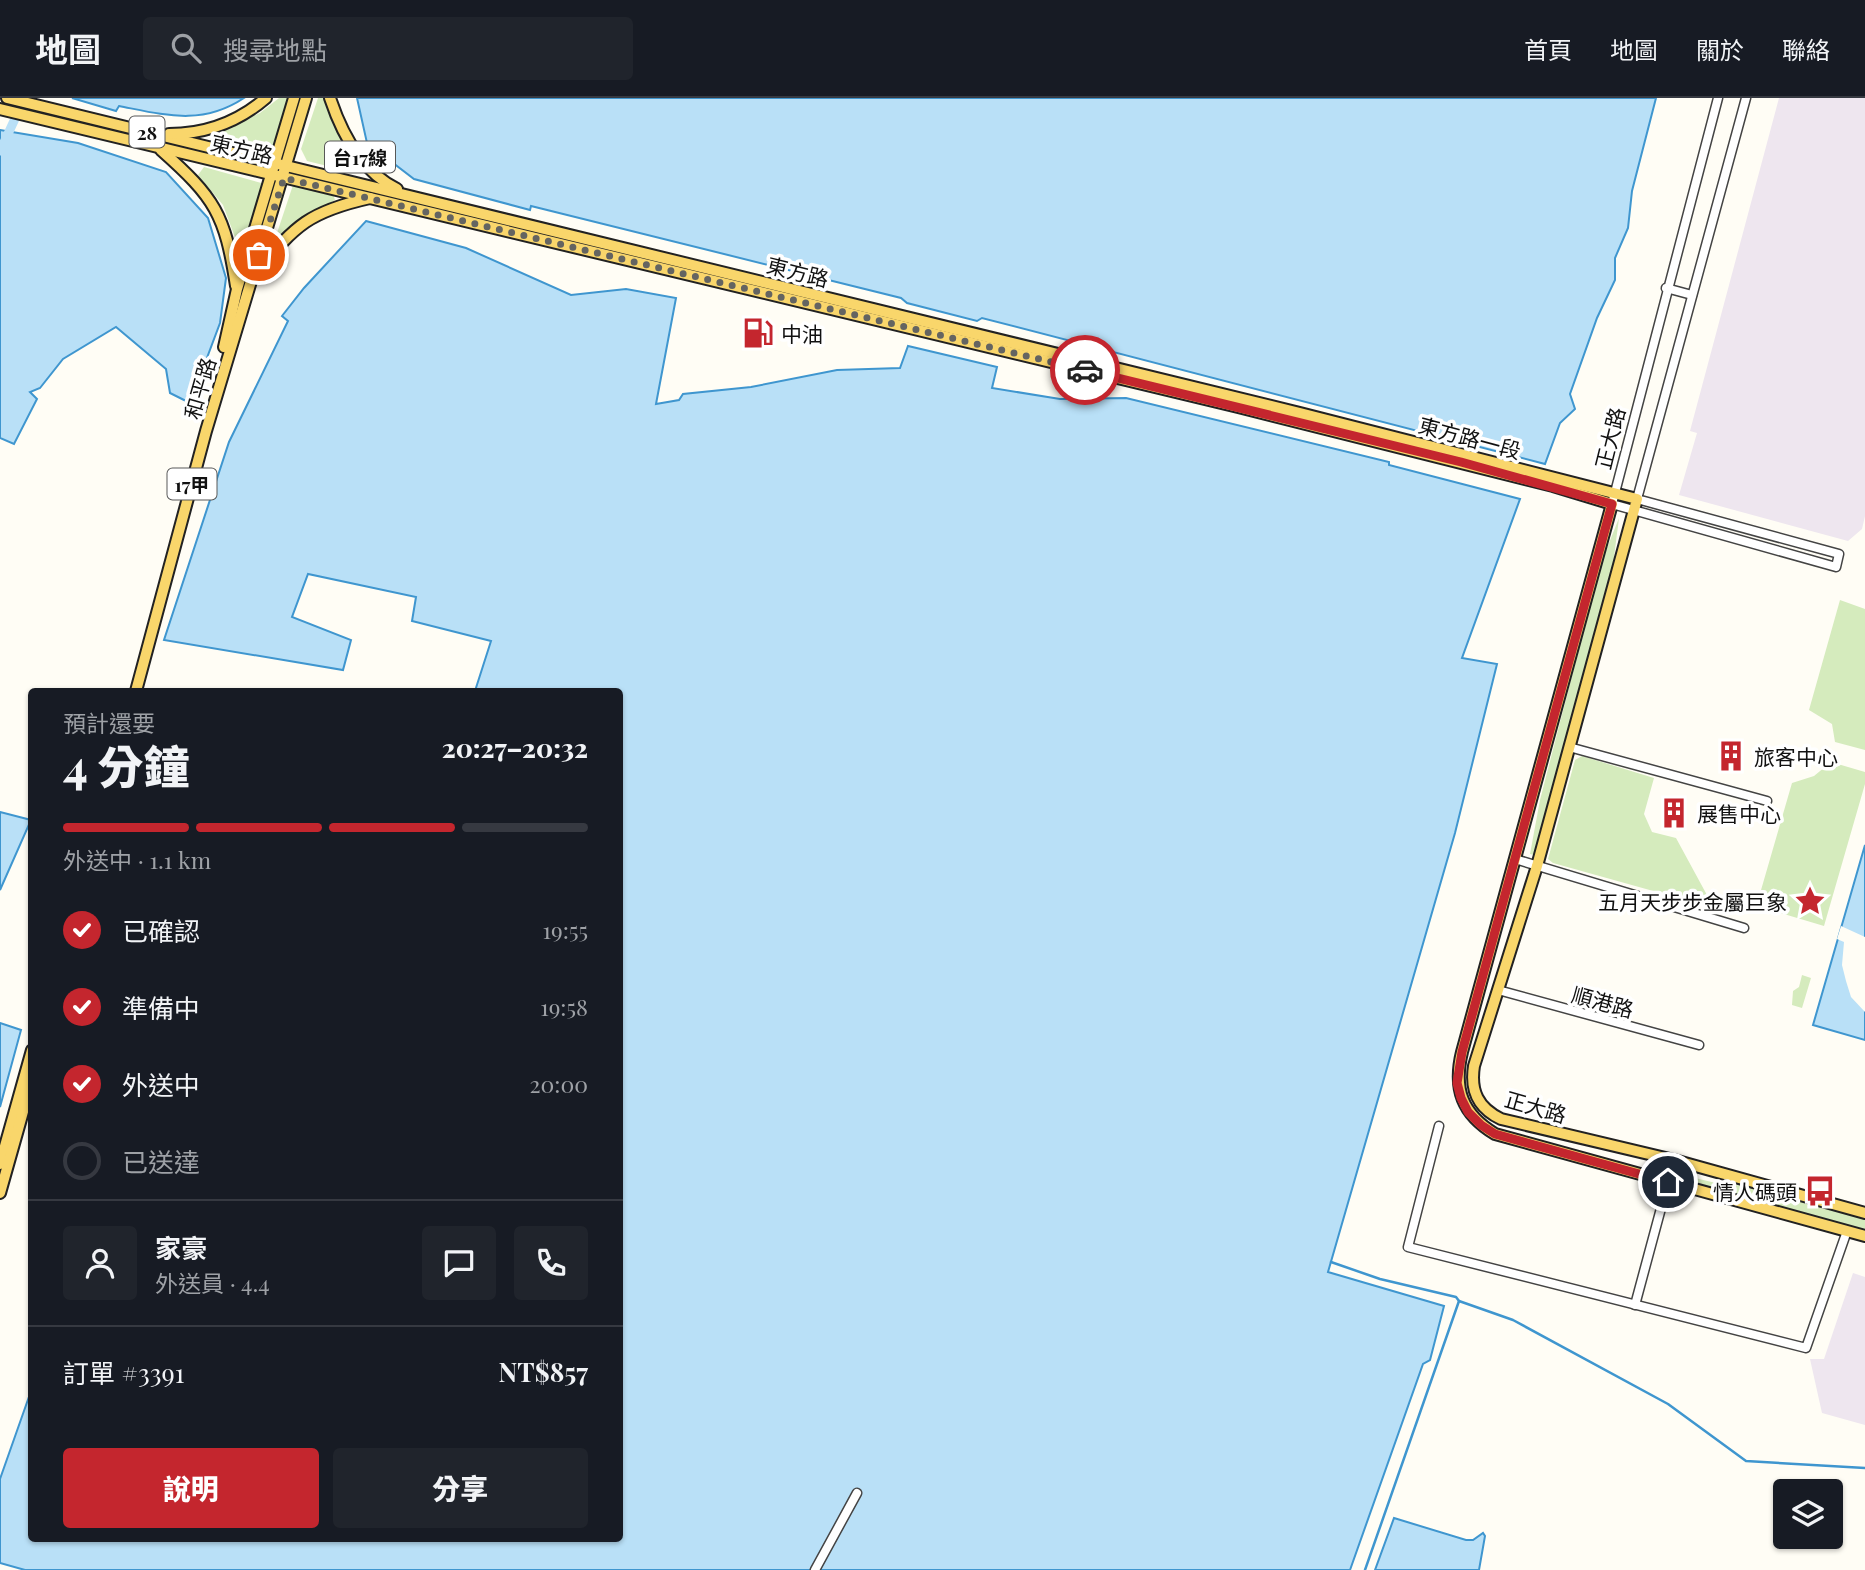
<!DOCTYPE html>
<html lang="zh-TW">
<meta charset="utf-8">
<style>
:root{--surface:#171b24;--page:#20242c;--text:#f1f3f6;--muted:#9ea1a6;--line:#363941;--accent:#c4262e}
body{margin:0;font-family:"Playfair Display","Noto Sans TC",serif;background:var(--page);color:var(--text);height:100vh;display:flex;flex-direction:column;font-size:26px;white-space:nowrap}
*{box-sizing:border-box;margin:0}
p{font-size:23px;color:var(--muted)}
.icon{flex:none;width:38px;height:38px;fill:none;stroke:currentColor;stroke-width:2;stroke-linecap:round;stroke-linejoin:round}
.map{position:relative;flex:1;overflow:hidden}
.details{position:absolute;left:28px;top:590px;width:595px;height:854px;display:flex;flex-direction:column;background:var(--surface);border-radius:7px;box-shadow:0 2px 5px #0004}
.details>*{flex:none}
.controls{position:absolute;left:1773px;top:1381px;display:grid;gap:14px}
.controls a{display:grid;place-items:center;width:70px;height:70px;border-radius:7px;background:var(--surface);box-shadow:0 2px 5px #0004;font-size:35px}
.pin{position:absolute;display:grid;place-items:center;width:60px;height:60px;color:#fff;margin:-30px;border:4px solid #fff;border-radius:50%;box-shadow:0 2px 7px #0007}
.courier{position:absolute;display:grid;place-items:center;width:70px;height:70px;margin:-35px;border:5px solid #c4262e;border-radius:50%;background:#fff;color:#222;box-shadow:0 2px 9px #0007}
.overview em{font-style:normal;font-weight:800}
.overview div{display:flex;flex-direction:column-reverse}
.overview{display:flex;align-items:center;justify-content:space-between;height:119px;padding:0 35px}
h1{font-size:46px;font-weight:800;line-height:52px}
.bar{display:grid;grid-template-columns:repeat(4,1fr);gap:10px 7px;align-content:center;height:84px;padding:0 35px}
.bar i{height:9px;border-radius:5px;background:var(--line)}
.bar .on{background:var(--accent)}
.bar p{grid-column:span 4}
.line{display:flex;align-items:center;gap:18px;padding:0 35px;border-top:2px solid var(--line)}
.line div{flex:1}
.round{display:grid;place-items:center;flex:none;width:74px;height:74px;border-radius:7px;background:var(--page)}
ol{padding:0 35px;list-style:none}
li{display:flex;align-items:center;gap:21px;height:77px}
li p{margin-inline-start:auto}
li .icon{padding:7px;border-radius:50%;background:var(--accent);color:#fff;stroke-width:4}
li:last-child{color:var(--muted)}
li i{width:38px;height:38px;border:4px solid var(--line);border-radius:50%}
.cta{display:flex;gap:14px;margin-top:auto;padding:14px 35px}
.cta a{flex:1;height:80px;border-radius:7px;background:var(--accent);color:#fff;font-size:28px;font-weight:800;line-height:80px;text-align:center}
.cta a+a{background:var(--page);color:var(--text)}
header{display:flex;align-items:center;gap:42px;box-sizing:border-box;height:98px;padding:0 35px;background:var(--surface);border-bottom:2px solid var(--line)}
header strong{font-size:33px}
nav{display:flex;gap:38px;margin-inline-start:auto;font-size:24px}
.search{width:490px;height:63px;background:var(--page);display:flex;align-items:center;gap:18px;box-sizing:border-box;padding:0 24px;border-radius:7px;color:var(--muted);font-size:26px}
.map>svg:first-child{display:block}
.industrial{fill:#eee6ef}
.green{fill:#d5ebbd}
.water{fill:#b9e0f7;stroke:#3f96cf;stroke-width:2}
.pier{fill:#fffdf5}
.lines{fill:none;stroke-linecap:round;stroke-linejoin:round}
.stream{stroke:#3f96cf;stroke-width:2.5}
.canal{stroke:#b9e0f7;stroke-width:9}
.minor-casing{stroke:#444;stroke-width:11}
.major-casing{stroke:#222;stroke-width:14}
.minor{stroke:#fff;stroke-width:8}
.major{stroke:#f9d66b;stroke-width:10}
.done{stroke:#646461;stroke-width:7;stroke-dasharray:0 12.6}
.route{stroke:#c4262e;stroke-width:9}
.labels{text-anchor:middle;dominant-baseline:central;stroke-width:7;stroke-linejoin:round;paint-order:stroke}
.shield{fill:#fff;stroke:#585858;stroke-width:2}
.shield-label{font-size:19px;font-weight:bold;fill:#111}
.street-label{font-size:21px;fill:#111;stroke:#fff}
.poi-label{font-size:21px;fill:#111;stroke:#fff;text-anchor:start}
</style>
<header>
<strong>地圖</strong>
<div class="search"><svg class="icon" aria-label="search" viewBox="0 0 24 24"><circle cx="10" cy="10" r="6"/><path d="M15 15l6 6"/></svg>搜尋地點</div>
<nav><a>首頁</a><a>地圖</a><a>關於</a><a>聯絡</a></nav>
</header>
<div class="map">
<svg width="1865" height="1472" viewBox="0 0 1865 1472">
<rect width="100%" height="100%" fill="#fffdf5"/>
<g class="industrial">
<path d="M1779,0H1865V418L1862,431L1848,443L1679,397L1697,335L1690,333Z"/>
<path d="M1853,1175L1865,1179V1327L1822,1315L1810,1261H1824Z"/>
</g>
<g class="green">
<path d="M279,0H290L275,54L223,43L221,35L225,31L260,15Z"/>
<path d="M318,0H326L359,69L356,75L307,63L301,51Z"/>
<path d="M204,69L265,86L244,153L239,150L223,107L198,77Z"/>
<path d="M293,87L333,96L335,102L306,118L281,140L277,135Z"/>
<path d="M1619,420L1612,475L1534,757L1530,756L1540,702L1601,465Z"/>
<path d="M1840,502L1865,511V652L1835,644L1832,626L1809,612Z"/>
<path d="M1582,658L1654,680L1644,716L1652,734L1676,740L1714,810L1553,765L1548,761L1575,662Z"/>
<path d="M1831,664L1865,674V686L1824,828L1764,810L1759,799L1792,685L1814,678Z"/>
<path d="M1802,877L1811,880L1802,910L1792,907L1793,893L1799,889Z"/>
<path d="M1695,1080L1720,1086L1748,1088L1865,1121V1134L1728,1096L1694,1083Z"/>
</g>
<g class="water">
<path d="M72,0H244C202,28 165,17 119,8L116,13Z"/>
<path d="M357,0H1656L1632,93L1628,130L1615,160V182L1597,220L1570,296L1575,311L1560,325L1545,366L982,220L977,223L907,205L901,200L531,108L530,112L414,81L367,45Z"/>
<path d="M0,32L78,45L166,74L208,120L226,180L220,225L190,305L170,295L166,271L116,229L63,261L40,290L30,294L37,301L14,346L0,340Z"/>
<path d="M366,123L466,150L571,197L626,191L676,200L656,306L679,302L683,296L751,289L837,272L900,270L908,248L997,269L992,290L1060,301L1126,300L1389,364V367L1520,401L1462,560L1497,566L1455,735L1328,1174L1444,1208L1430,1262L1423,1266L1350,1472H25L0,1465V1381L31,1293L32,1440H620V593H475L491,543L412,523L416,499L308,476L292,519L351,542L343,572L164,542L229,344L288,223L282,218L304,190Z"/>
<path d="M0,714L31,722L0,792Z"/>
<path d="M1865,747V942L1813,927Z"/>
<path d="M0,925L21,932L0,1009Z"/>
<path d="M1394,1420L1466,1442H1473L1483,1435L1485,1438L1479,1472H1375Z"/>
</g>
<path class="pier" d="M1841,828L1865,839V914L1851,899L1846,883L1842,867L1844,844L1837,841Z"/>
<g class="lines">
<g class="stream">
<path d="M1088,256L1091,245"/>
<path d="M1103,259L1106,249"/>
<path d="M1077,302L1082,280"/>
<path d="M1093,303L1097,283"/>
<path d="M1331,1164L1380,1181L1456,1199L1459,1203L1513,1222L1668,1306L1746,1363L1865,1370"/>
<path d="M1365,1472L1459,1203"/>
</g>
<path class="canal" d="M0,53L20,10"/>
<g class="minor-casing">
<g id="minor">
<path d="M1718,0L1612,406L1836,469L1839,456L1637,401L1746,0"/>
<path d="M1666,190L1692,197"/>
<path d="M1569,649L1767,703"/>
<path d="M1515,761L1744,830"/>
<path d="M1498,892L1699,947"/>
<path d="M1439,1028L1408,1149L1806,1250L1847,1133"/>
<path d="M1635,1207L1674,1062"/>
<path d="M815,1472L857,1395"/>
</g>
</g>
<g class="major-casing">
<g id="major">
<path d="M7,0L1300,315L1637,401L1537,768L1474,968C1470,993 1478,1010 1501,1021L1674,1062L1865,1115"/>
<path d="M330,0C342,36 362,74 397,91"/>
<path d="M0,11L1238,309L1553,388L1612,406L1462,954C1453,991 1462,1016 1495,1036L1865,1138"/>
<path d="M169,36C206,36 238,24 266,0"/>
<path d="M161,52C215,100 225,116 236,188"/>
<path d="M255,175C296,128 307,114 370,100"/>
<path d="M224,249L237,191L294,0"/>
<path d="M136,593L206,333L306,0"/>
<path d="M0,1066L32,952"/>
<path d="M0,1095L32,982"/>
</g>
</g>
<use href="#minor" class="minor"/>
<use href="#major" class="major"/>
</g>
<g class="lines">
<path class="done" d="M259,157L284,80L1085,272"/>
<path class="route" d="M1085,272L1461,364L1612,406L1462,954L1457,985L1461,1000L1468,1014L1481,1027L1495,1036L1668,1084"/>
</g>
<defs>
<g id="fuel-bare" transform="scale(2.415)"><path d="M-5.5-6h7V0h2V4h1.3V-2.5L3-4.5l.8-.8L6-3V5H2.5V1h-1V6h-7ZM-4.2-4.7v3.2H.2V-4.7Z" fill="#c4262e" stroke="#fff" stroke-width="2.5" paint-order="stroke"/></g>
<g id="building-bare" transform="scale(2.415)"><path d="M-4-6H4V6H1V3H-1V6H-4ZM-2.5-4.3h1.7v1.8h-1.7ZM.8-4.3h1.7v1.8H.8ZM-2.5-1h1.7V.8h-1.7ZM.8-1h1.7V.8H.8Z" fill="#c4262e" stroke="#fff" stroke-width="2.5" paint-order="stroke"/></g>
<g id="sight-bare" transform="scale(2.415)"><path d="M0-6L1.8-2.2L6-1.7L2.9 1.2L3.7 5.4L0 3.3L-3.7 5.4L-2.9 1.2L-6-1.7L-1.8-2.2Z" fill="#c4262e" stroke="#fff" stroke-width="2.5" paint-order="stroke"/></g>
<g id="bus-bare" transform="scale(2.415)"><path d="M-5-6H5V4H4V6H2V4H-2V6H-4V4H-5ZM-3.5-4V0h7V-4ZM-3.5 1.2v1.5H-2V1.2ZM2 1.2v1.5H3.5V1.2Z" fill="#c4262e" stroke="#fff" stroke-width="2.5" paint-order="stroke"/></g>
</defs>
<g fill-rule="evenodd">
<use href="#fuel-bare" x="758" y="235"/>
<use href="#building-bare" x="1731" y="658"/>
<use href="#building-bare" x="1674" y="715"/>
<use href="#sight-bare" x="1810" y="803"/>
<use href="#bus-bare" x="1820" y="1093"/>
</g>
<g class="labels">
<g class="shield">
<rect x="129.5" y="18.5" width="35" height="31" rx="5"/>
<rect x="325" y="43.5" width="70" height="31" rx="5"/>
<rect x="167.5" y="370.5" width="49" height="31" rx="5"/>
</g>
<g class="shield-label">
<text x="147" y="34">28</text>
<text x="360" y="59">台17線</text>
<text x="192" y="386">17甲</text>
</g>
<g class="street-label">
<text transform="translate(242 50) rotate(13)">東方路</text>
<text transform="translate(798 173) rotate(14)">東方路</text>
<text transform="translate(199 290) rotate(-74)">和平路</text>
<text transform="translate(1470 339) rotate(15)">東方路一段</text>
<text transform="translate(1609 340) rotate(-76)">正大路</text>
<text transform="translate(1603 903) rotate(15)">順港路</text>
<text transform="translate(1536 1008) rotate(16)">正大路</text>
</g>
<g class="poi-label">
<text x="781" y="235">中油</text>
<text x="1754" y="658">旅客中心</text>
<text x="1697" y="715">展售中心</text>
<text x="1787" y="803" text-anchor="end">五月天步步金屬巨象</text>
<text x="1797" y="1093" text-anchor="end">情人碼頭</text>
</g>
</g>
</svg>
<div class="controls">
<a><svg class="icon" aria-label="layers" viewBox="0 0 24 24"><path d="M12 4l9 5-9 5-9-5zM3 14l9 5 9-5"/></svg></a>
</div>
<div class="pin" style="left:259px;top:157px;background:#ea580c"><svg class="icon" aria-label="bag" viewBox="0 0 24 24"><path d="M5 8h14l-1 12H6zM9 8a3 3 0 0 1 6 0"/></svg></div>
<div class="pin" style="left:1668px;top:1084px;background:#1f2937"><svg class="icon" aria-label="home" viewBox="0 0 24 24"><path d="M3 11l9-7 9 7M6 9v11h12V9"/></svg></div>
<div class="courier" style="left:1085px;top:272px"><svg class="icon" aria-label="car" viewBox="0 0 24 24"><path d="M5 17H2v-5l4-1 3-4h7l3 4 3 1v5h-3M9 17h6M6 11h13"/><circle cx="7" cy="17" r="2"/><circle cx="17" cy="17" r="2"/></svg></div>
<section class="details">
<div class="overview"><div><h1>4 分鐘</h1><p>預計還要</p></div><em>20:27–20:32</em></div>
<div class="bar"><i class="on"></i><i class="on"></i><i class="on"></i><i></i><p>外送中 · 1.1 km</p></div>
<ol>
<li><svg class="icon" aria-label="check" viewBox="0 0 24 24"><path d="M5 12l5 5 9-10"/></svg>已確認<p>19:55</p></li>
<li><svg class="icon" aria-label="check" viewBox="0 0 24 24"><path d="M5 12l5 5 9-10"/></svg>準備中<p>19:58</p></li>
<li><svg class="icon" aria-label="check" viewBox="0 0 24 24"><path d="M5 12l5 5 9-10"/></svg>外送中<p>20:00</p></li>
<li><i></i>已送達</li>
</ol>
<div class="line" style="height:126px"><a class="round"><svg class="icon" aria-label="person" viewBox="0 0 24 24"><circle cx="12" cy="8" r="4"/><path d="M4 21q1-7 8-7t8 7"/></svg></a><div><b>家豪</b><p>外送員 · 4.4</p></div><a class="round"><svg class="icon" aria-label="chat" viewBox="0 0 24 24"><path d="M4 5h16v11H9l-5 4z"/></svg></a><a class="round"><svg class="icon" aria-label="phone" viewBox="0 0 24 24"><path d="M5 4h4l2 5-3 2q2 4 5 5l2-3 5 2v4C11 20 4 13 5 4z"/></svg></a></div>
<div class="line" style="height:91px"><div>訂單 #3391</div><b>NT$857</b></div>
<div class="cta"><a>說明</a><a>分享</a></div>
</section>
</div>
